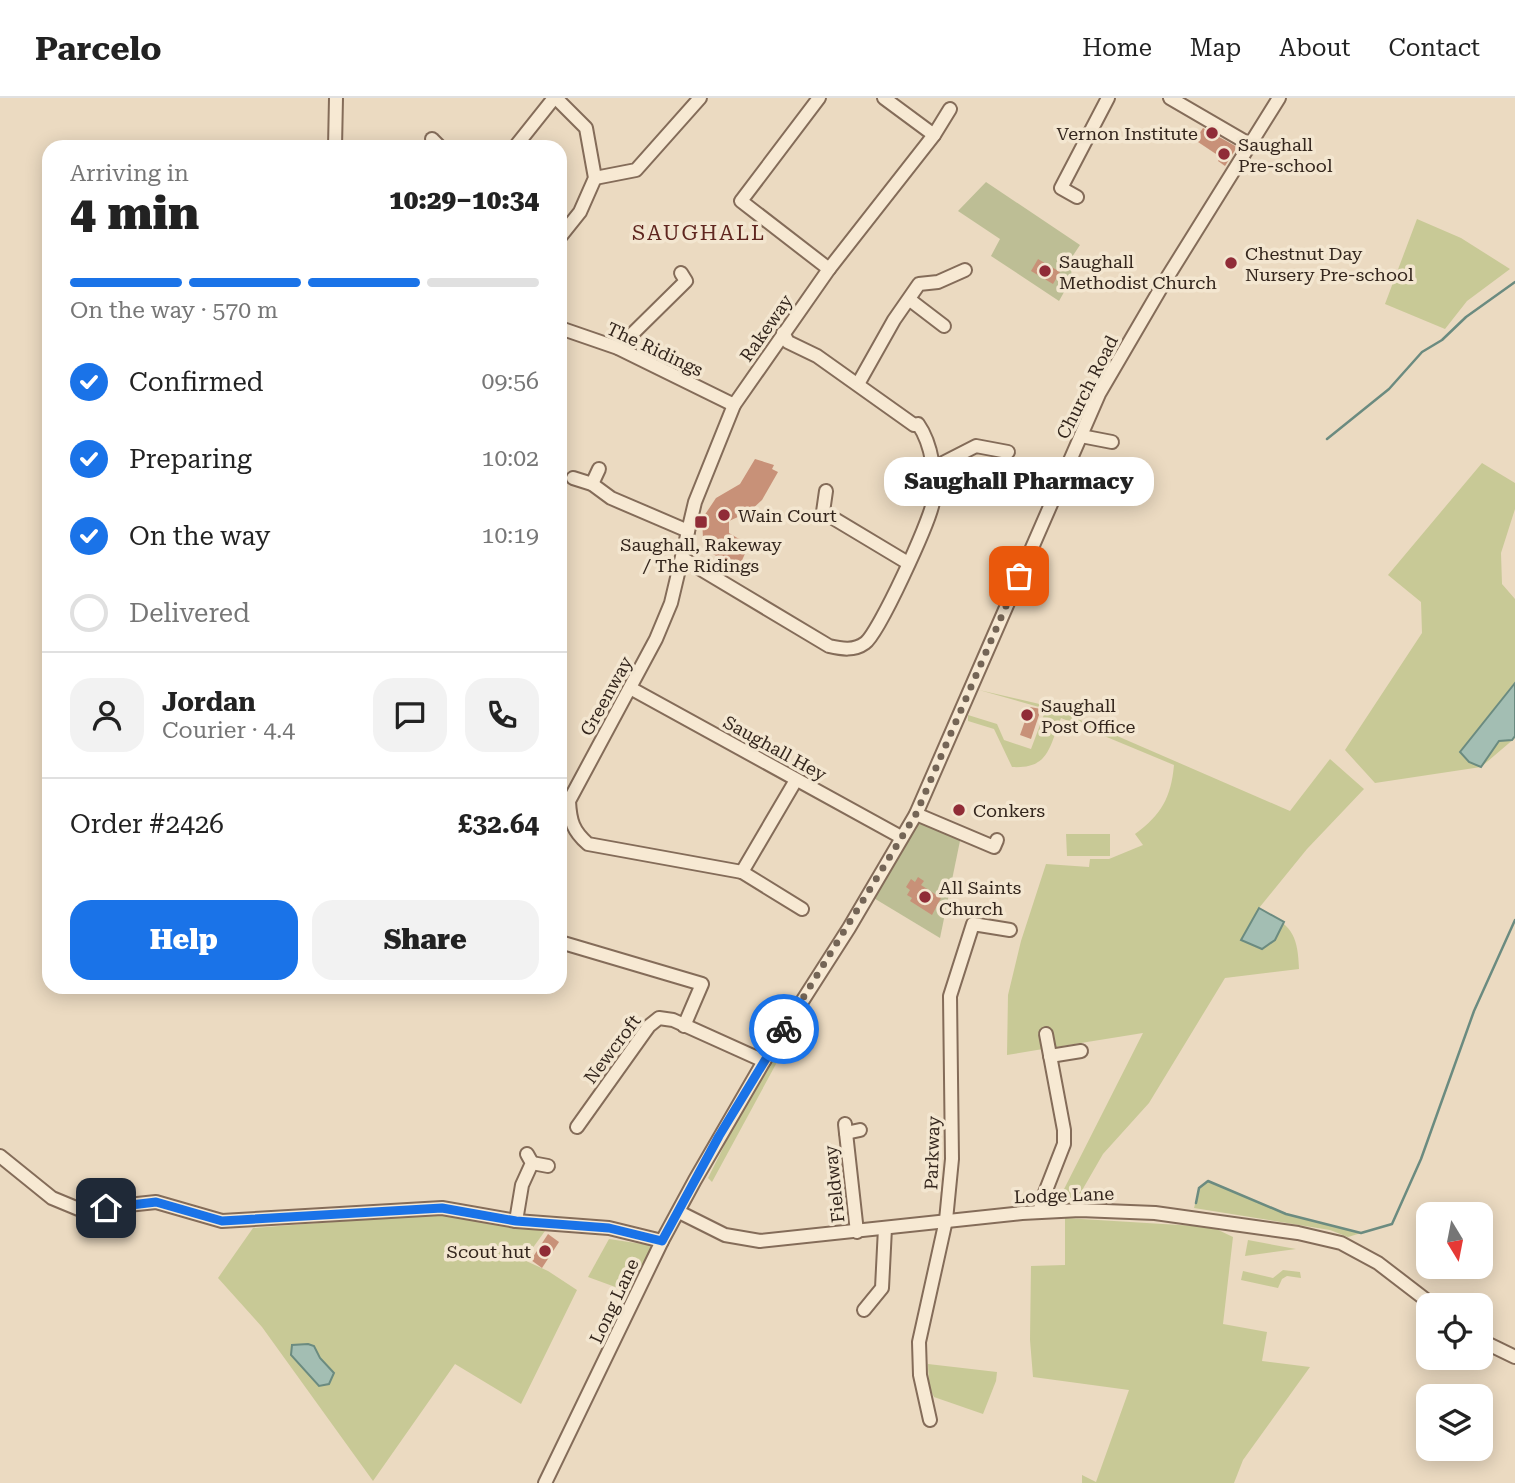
<!DOCTYPE html>
<meta charset="utf-8">
<style>
:root{--surface:#fff;--page:#f2f2f2;--text:#222;--muted:#767676;--line:#e0e0e0;--accent:#1a73e8}
body{margin:0;font-family:"Roboto Serif",serif;background:var(--page);color:var(--text);height:100vh;display:flex;flex-direction:column;font-size:26px;white-space:nowrap}
*{box-sizing:border-box;margin:0}
p{font-size:23px;color:var(--muted)}
.icon{flex:none;width:38px;height:38px;fill:none;stroke:currentColor;stroke-width:2;stroke-linecap:round;stroke-linejoin:round}
.map{position:relative;flex:1;overflow:hidden}
.side{position:absolute;left:42px;top:42px;width:525px;height:854px;display:flex;flex-direction:column;background:var(--surface);border-radius:21px;box-shadow:0 4px 18px #0003}
.side>*{flex:none}
.needle{width:46px;rotate:170deg}
.buttons{position:absolute;left:1416px;top:1104px;display:grid;gap:14px}
.buttons a{display:grid;place-items:center;width:77px;height:77px;border-radius:14px;background:var(--surface);box-shadow:0 4px 18px #0003;font-size:35px}
.pin{position:absolute;display:grid;place-items:center;width:60px;height:60px;color:#fff;margin:-30px;border-radius:14px;box-shadow:0 4px 10px #0006}
.courier{position:absolute;display:grid;place-items:center;width:70px;height:70px;margin:-35px;border:5px solid #1a73e8;border-radius:50%;background:#fff;color:#222;box-shadow:0 2px 9px #0007}
.bubble{position:absolute;height:49px;border-radius:21px;background:var(--surface);box-shadow:0 4px 18px #0003;font-size:23px;font-weight:800;line-height:49px;text-align:center}
.overview em{font-style:normal;font-weight:800}
.overview div{display:flex;flex-direction:column-reverse}
.overview{display:flex;align-items:center;justify-content:space-between;height:119px;padding:0 28px}
h1{font-size:46px;font-weight:800;line-height:52px}
.bar{display:grid;grid-template-columns:repeat(4,1fr);gap:10px 7px;align-content:center;height:84px;padding:0 28px}
.bar i{height:9px;border-radius:5px;background:var(--line)}
.bar .selected{background:var(--accent)}
.bar p{grid-column:span 4}
.line{display:flex;align-items:center;gap:18px;padding:0 28px;border-top:2px solid var(--line)}
.line div{flex:1}
.round{display:grid;place-items:center;flex:none;width:74px;height:74px;border-radius:21px;background:var(--page)}
ol{padding:0 28px;list-style:none}
li{display:flex;align-items:center;gap:21px;height:77px}
li p{margin-inline-start:auto}
li .icon{padding:7px;border-radius:50%;background:var(--accent);color:#fff;stroke-width:4}
li:last-child{color:var(--muted)}
li i{width:38px;height:38px;border:4px solid var(--line);border-radius:50%}
.button{display:flex;gap:14px;margin-top:auto;padding:14px 28px}
.button a{flex:1;height:80px;border-radius:21px;background:var(--accent);color:#fff;font-size:28px;font-weight:800;line-height:80px;text-align:center}
.button a+a{background:var(--page);color:var(--text)}
header{display:flex;align-items:center;gap:42px;box-sizing:border-box;height:98px;padding:0 35px;background:var(--surface);border-bottom:2px solid var(--line)}
header strong{font-size:33px}
nav{display:flex;gap:38px;margin-inline-start:auto;font-size:24px}
.map>svg:first-child{display:block}
.green{fill:#c8c996}
.cemetery{fill:#bdbe95}
.water{fill:#a3beb3;stroke:#6b8b80;stroke-width:2}
.lines{fill:none;stroke-linecap:round;stroke-linejoin:round}
.stream{stroke:#6b8b80;stroke-width:2.5}
.building{fill:#c89178}
.minor-casing{stroke:#846c59;stroke-width:16}
.minor{stroke:#f7e9d3;stroke-width:12}
.done{stroke:#746556;stroke-width:7;stroke-dasharray:0 12.6}
.route{stroke:#1a73e8;stroke-width:9}
.poi-dot{fill:#902c37;stroke:#f3e6d0;stroke-width:2.5}
.labels{text-anchor:middle;dominant-baseline:central;stroke-width:7;stroke-linejoin:round;paint-order:stroke}
.poi-label{font-size:18px;fill:#34261d;stroke:#f3e6d0;text-anchor:start}
.street-label{font-size:18px;fill:#34261d;stroke:#f3e6d0}
.quarter-label{font-size:21px;letter-spacing:2px;fill:#5f261f;stroke:#f3e6d0}
</style>
<header>
<strong>Parcelo</strong>
<nav><a>Home</a><a>Map</a><a>About</a><a>Contact</a></nav>
</header>
<div class="map">
<svg width="1515" height="1385" viewBox="0 0 1515 1385">
<rect width="100%" height="100%" fill="#ebdac1"/>
<g class="green">
<path d="M1417,121L1461,140L1510,171L1467,203L1445,231L1385,206Z"/>
<path d="M1482,365L1515,385V411L1501,455L1502,486L1515,501V640L1481,669L1375,685L1345,652L1422,535L1421,504L1388,477Z"/>
<path d="M979,592L1048,608L1290,713L1330,661L1364,691L1307,751L1259,810C1290,827 1298,834 1299,871L1225,880L1149,1005L1103,1056L1073,1108L1059,1101L1143,935L1056,949L1052,934L1040,936L1043,951L1007,957L1008,897L1021,843L1046,766L1089,769L1090,761H1109L1143,747L1135,736C1161,717 1171,700 1174,667L1061,620C1049,650 1049,671 1012,669L994,631L968,623V617L997,626L1004,642L1031,651L1046,611Z"/>
<path d="M1066,736H1110V758H1067Z"/>
<path d="M808,907L712,1084L708,1080L724,1048L727,1036L803,910Z"/>
<path d="M1208,1083L1285,1116L1361,1135L1348,1139L1330,1132L1194,1110L1199,1090Z"/>
<path d="M436,1116L545,1133L524,1162L548,1173L577,1192L521,1306L455,1266L373,1383L262,1229L218,1180L253,1130Z"/>
<path d="M1065,1120L1212,1129L1233,1139L1223,1226L1267,1234L1262,1263L1310,1269L1243,1362L1234,1385H1082V1377L1096,1384L1129,1292L1033,1279L1030,1242L1031,1168L1065,1167Z"/>
<path d="M609,1141L649,1147L652,1153L629,1194L588,1179Z"/>
<path d="M1248,1142L1296,1151L1245,1158Z"/>
<path d="M1283,1172L1300,1174L1301,1180L1287,1178L1282,1181L1278,1190L1241,1182L1243,1173L1273,1180Z"/>
<path d="M928,1266L997,1274L996,1283L983,1316L934,1299L929,1289Z"/>
</g>
<g class="cemetery">
<path d="M986,84L1080,147L1070,162L1072,180L1059,203L991,158L1000,141L958,113Z"/>
<path d="M918,721L961,738L940,840L872,799Z"/>
</g>
<g class="water">
<path d="M1515,585V638L1512,642L1499,643L1481,669L1469,664L1460,654Z"/>
<path d="M1259,810L1284,824L1275,842L1262,851L1241,842Z"/>
<path d="M308,1246L314,1248L320,1260L334,1275L329,1286L319,1288L291,1257L292,1247Z"/>
</g>
<g class="lines">
<g class="stream">
<path d="M1327,341L1389,291L1422,254L1442,242L1466,219L1515,184"/>
<path d="M1196,1105L1199,1090L1208,1083L1286,1116L1361,1135L1392,1126L1421,1061L1474,913L1515,822"/>
</g>
</g>
<g class="building">
<path d="M1203,30L1237,49L1225,68L1218,63L1220,60L1216,56L1195,42Z"/>
<path d="M1038,161L1060,174L1053,186L1031,173Z"/>
<path d="M755,361L774,367L772,371L778,374L762,402L749,414L729,423V435L749,447L738,471L713,456L708,450L703,440L702,421L716,400L740,386Z"/>
<path d="M1030,609L1041,611L1031,641L1020,637Z"/>
<path d="M918,779L924,783L921,787L941,800L932,817L910,803L912,800L907,797L910,792L906,789L911,781L915,784Z"/>
<path d="M548,1136L559,1144L542,1170L531,1162Z"/>
</g>
<g class="lines">
<g class="minor-casing">
<g id="minor">
<path d="M556,0L586,30L595,80L580,114L560,139"/>
<path d="M819,0L741,103L829,171"/>
<path d="M884,0L934,37"/>
<path d="M1170,0L1249,46"/>
<path d="M432,41L440,49"/>
<path d="M335,49L336,0"/>
<path d="M515,49L554,0"/>
<path d="M595,80L636,72L700,0"/>
<path d="M1077,99L1061,90L1108,0"/>
<path d="M910,202L944,228"/>
<path d="M560,230L618,250L734,307"/>
<path d="M618,250L686,183L681,175"/>
<path d="M858,286L894,222L919,186L938,184L965,172"/>
<path d="M1081,338L1112,344"/>
<path d="M933,370L976,348L1008,354"/>
<path d="M573,380L592,386L611,400L688,433"/>
<path d="M592,386L599,371"/>
<path d="M826,393L823,414L908,465"/>
<path d="M682,460L829,548C842,551 854,553 865,545C879,535 930,423 933,404C937,380 932,346 918,326L914,327L817,258L788,244L783,235"/>
<path d="M632,591L901,739"/>
<path d="M916,716L994,749L997,742"/>
<path d="M742,774L796,682"/>
<path d="M802,811L742,774L588,746C573,733 570,723 569,703L656,541L671,505L695,404L734,307L829,171L934,37L950,11"/>
<path d="M560,844L702,886L684,928"/>
<path d="M1050,958L1081,953"/>
<path d="M845,1026L857,1134"/>
<path d="M577,1029L649,928L659,920L673,922L764,963"/>
<path d="M846,1035L860,1032"/>
<path d="M0,1058L52,1100L81,1112L156,1104L222,1123L442,1110L516,1123L609,1130L662,1143"/>
<path d="M532,1065L548,1068"/>
<path d="M679,1114L725,1137L760,1143L1022,1115L1080,1112L1155,1115L1298,1135L1341,1145L1378,1165L1434,1208"/>
<path d="M1040,1114L1041,1105L1064,1046V1032L1046,936"/>
<path d="M516,1123L522,1087L532,1065L527,1056"/>
<path d="M864,1212L882,1190L885,1130"/>
<path d="M1480,1242L1515,1259"/>
<path d="M930,1322L920,1277L919,1244L946,1122L952,1061L950,898L973,826L1010,832"/>
<path d="M545,1385L662,1143L695,1082L764,963L849,830L916,716L1099,296L1165,183L1279,0"/>
</g>
</g>
<use href="#minor" class="minor"/>
</g>
<g class="lines">
<path class="done" d="M784,931L916,716L1019,478"/>
<path class="route" d="M106,1110L156,1104L222,1123L442,1110L516,1123L609,1130L662,1143L719,1038L784,931"/>
</g>
<g class="poi-dot">
<circle cx="1212" cy="35" r="7"/>
<circle cx="1224" cy="56" r="7"/>
<circle cx="1231" cy="165" r="7"/>
<circle cx="1045" cy="173" r="7"/>
<circle cx="724" cy="417" r="7"/>
<rect x="694" y="417" width="14" height="14" rx="3.5"/>
<circle cx="1027" cy="617" r="7"/>
<circle cx="959" cy="712" r="7"/>
<circle cx="925" cy="799" r="7"/>
<circle cx="545" cy="1153" r="7"/>
</g>
<g class="labels">
<g class="poi-label">
<text x="1198" y="35" text-anchor="end">Vernon Institute</text>
<text x="1238" y="46">Saughall<tspan x="1238" dy="21">Pre-school</tspan></text>
<text x="1245" y="155">Chestnut Day<tspan x="1245" dy="21">Nursery Pre-school</tspan></text>
<text x="1059" y="163">Saughall<tspan x="1059" dy="21">Methodist Church</tspan></text>
<text x="738" y="417">Wain Court</text>
<text x="701" y="446" text-anchor="middle">Saughall, Rakeway<tspan x="701" dy="21">/ The Ridings</tspan></text>
<text x="1041" y="607">Saughall<tspan x="1041" dy="21">Post Office</tspan></text>
<text x="973" y="712">Conkers</text>
<text x="939" y="789">All Saints<tspan x="939" dy="21">Church</tspan></text>
<text x="531" y="1153" text-anchor="end">Scout hut</text>
</g>
<g class="street-label">
<text transform="translate(766 230) rotate(-55)">Rakeway</text>
<text transform="translate(655 251) rotate(25)">The Ridings</text>
<text transform="translate(1087 289) rotate(-63)">Church Road</text>
<text transform="translate(606 598) rotate(-61)">Greenway</text>
<text transform="translate(775 650) rotate(29)">Saughall Hey</text>
<text transform="translate(612 951) rotate(-53)">Newcroft</text>
<text transform="translate(932 1055) rotate(-88)">Parkway</text>
<text transform="translate(834 1086) rotate(-96)">Fieldway</text>
<text transform="translate(1064 1097) rotate(-2)">Lodge Lane</text>
<text transform="translate(614 1203) rotate(-65)">Long Lane</text>
</g>
<g class="quarter-label">
<text x="699" y="135">SAUGHALL</text>
</g>
</g>
</svg>
<div class="buttons">
<a><svg class="needle" viewBox="-14 -14 28 28"><path d="M0-13l5 13h-10z" fill="#e53935"/><path d="M0 13l5-13h-10z" fill="#767676"/></svg></a>
<a><svg class="icon" aria-label="locate" viewBox="0 0 24 24"><circle cx="12" cy="12" r="6"/><path d="M12 2v4M12 18v4M2 12h4M18 12h4"/></svg></a>
<a><svg class="icon" aria-label="layers" viewBox="0 0 24 24"><path d="M12 4l9 5-9 5-9-5zM3 14l9 5 9-5"/></svg></a>
</div>
<div class="pin" style="left:1019px;top:478px;background:#ea580c"><svg class="icon" aria-label="bag" viewBox="0 0 24 24"><path d="M5 8h14l-1 12H6zM9 8a3 3 0 0 1 6 0"/></svg></div>
<div class="pin" style="left:106px;top:1110px;background:#1f2937"><svg class="icon" aria-label="home" viewBox="0 0 24 24"><path d="M3 11l9-7 9 7M6 9v11h12V9"/></svg></div>
<div class="courier" style="left:784px;top:931px"><svg class="icon" aria-label="bike" viewBox="0 0 24 24"><circle cx="6" cy="16" r="4"/><circle cx="18" cy="16" r="4"/><path d="M6 16l4-8h5l3 8M10 8l3 8H6M13 5h3"/></svg></div>
<div class="bubble" style="left:884px;top:359px;width:270px">Saughall Pharmacy</div>
<section class="side">
<div class="overview"><div><h1>4 min</h1><p>Arriving in</p></div><em>10:29–10:34</em></div>
<div class="bar"><i class="selected"></i><i class="selected"></i><i class="selected"></i><i></i><p>On the way · 570 m</p></div>
<ol>
<li><svg class="icon" aria-label="check" viewBox="0 0 24 24"><path d="M5 12l5 5 9-10"/></svg>Confirmed<p>09:56</p></li>
<li><svg class="icon" aria-label="check" viewBox="0 0 24 24"><path d="M5 12l5 5 9-10"/></svg>Preparing<p>10:02</p></li>
<li><svg class="icon" aria-label="check" viewBox="0 0 24 24"><path d="M5 12l5 5 9-10"/></svg>On the way<p>10:19</p></li>
<li><i></i>Delivered</li>
</ol>
<div class="line" style="height:126px"><a class="round"><svg class="icon" aria-label="person" viewBox="0 0 24 24"><circle cx="12" cy="8" r="4"/><path d="M4 21q1-7 8-7t8 7"/></svg></a><div><b>Jordan</b><p>Courier · 4.4</p></div><a class="round"><svg class="icon" aria-label="chat" viewBox="0 0 24 24"><path d="M4 5h16v11H9l-5 4z"/></svg></a><a class="round"><svg class="icon" aria-label="phone" viewBox="0 0 24 24"><path d="M5 4h4l2 5-3 2q2 4 5 5l2-3 5 2v4C11 20 4 13 5 4z"/></svg></a></div>
<div class="line" style="height:91px"><div>Order #2426</div><b>£32.64</b></div>
<div class="button"><a>Help</a><a>Share</a></div>
</section>
</div>
